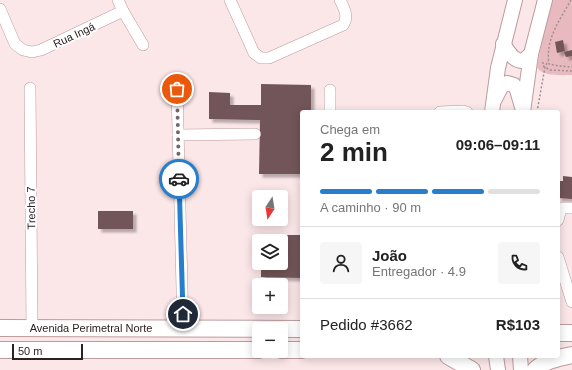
<!DOCTYPE html>
<html lang="pt">
<meta charset="utf-8">
<style>
:root{--surface:#fff;--page:#f6f6f6;--text:#222;--muted:#767676;--line:#e0e0e0;--accent:#267ecc}
body{margin:0;font-family:Helvetica,sans-serif;background:var(--page);color:var(--text);height:100vh;display:flex;flex-direction:column;font-size:15px;white-space:nowrap}
*{box-sizing:border-box;margin:0}
p{font-size:13px;color:var(--muted)}
.icon{flex:none;width:22px;height:22px;fill:none;stroke:currentColor;stroke-width:2;stroke-linecap:round;stroke-linejoin:round}
.map{position:relative;flex:1;overflow:hidden}
.side{position:absolute;left:300px;top:110px;width:260px;height:248px;display:flex;flex-direction:column;background:var(--surface);border-radius:4px;box-shadow:0 2px 10px #0003}
.side>*{flex:none}
.needle{width:26px;rotate:192deg}
.tools{position:absolute;left:252px;top:190px;display:grid;gap:8px}
.tools a{display:grid;place-items:center;width:36px;height:36px;border-radius:4px;background:var(--surface);box-shadow:0 2px 10px #0003;font-size:20px}
.scale{position:absolute;left:12px;bottom:10px;width:71px;box-sizing:border-box;padding-left:4px;border:2px solid #2d2122;border-top:0;font-size:11px;line-height:14px;white-space:nowrap;color:#2d2122;-webkit-text-stroke:3px #fff;paint-order:stroke}
.pin{position:absolute;display:grid;place-items:center;width:34px;height:34px;color:#fff;margin:-17px;border:2px solid #fff;border-radius:50%;box-shadow:0 1px 4px #0007}
.courier{position:absolute;display:grid;place-items:center;width:40px;height:40px;margin:-20px;border:3px solid #267ecc;border-radius:50%;background:#fff;color:#222;box-shadow:0 1px 5px #0007}
.headline em{font-style:normal;font-weight:700}
.headline div{display:flex;flex-direction:column-reverse}
.headline{display:flex;align-items:center;justify-content:space-between;height:68px;padding:0 20px}
h1{font-size:26px;font-weight:700;line-height:30px}
.bar{display:grid;grid-template-columns:repeat(4,1fr);gap:6px 4px;align-content:center;height:48px;padding:0 20px}
.bar i{height:5px;border-radius:3px;background:var(--line)}
.bar .selected{background:var(--accent)}
.bar p{grid-column:span 4}
.line{display:flex;align-items:center;gap:10px;padding:0 20px;border-top:1px solid var(--line)}
.line div{flex:1}
.round{display:grid;place-items:center;flex:none;width:42px;height:42px;border-radius:4px;background:var(--page)}
.map>svg:first-child{display:block}
.green{fill:#e8babf}
.building{fill:#725558;filter:url(#shadow)}
.lines{fill:none;stroke-linecap:round;stroke-linejoin:round}
.minor-casing{stroke:#bc9b9f;stroke-width:12}
.major-casing{stroke:#bc9b9f;stroke-width:16}
.highway-casing{stroke:#bc9b9f;stroke-width:18}
.path{stroke:#a08f90;stroke-width:1.5;stroke-dasharray:2 2;stroke-linecap:butt}
.minor{stroke:#fff;stroke-width:11}
.major{stroke:#fff;stroke-width:14}
.highway{stroke:#fff;stroke-width:16}
.done{stroke:#756667;stroke-width:4;stroke-dasharray:0 7.2}
.route{stroke:#267ecc;stroke-width:5}
.labels{text-anchor:middle;dominant-baseline:central;stroke-width:4;stroke-linejoin:round;paint-order:stroke}
.street-label{font-size:11px;fill:#2d2122;stroke:#fff}
</style>
<div class="map">
<svg width="572" height="370" viewBox="0 0 572 370">
<defs>
<filter id="shadow"><feDropShadow dx="3.5" dy="3.5" stdDeviation="1" flood-color="#0004"/></filter>
</defs>
<rect width="100%" height="100%" fill="#fbe6e8"/>
<path class="green" d="M550,0H572V75C562,75 542,77 537,67Z"/>
<g class="building">
<path d="M563,40L565,51L557,53L555,42Z"/>
<path d="M572,50V56L566,57L564,52Z"/>
<path d="M261,84L311,85V112H302V174H259L260,120L209,119V92L230,93V105H261Z"/>
<path d="M563,176L572,177V199L558,198V181H563Z"/>
<rect x="98" y="211" width="35" height="18"/>
<path d="M262,235H302V278L261,277V263H281V241H261Z"/>
</g>
<g class="lines">
<g class="minor-casing">
<g id="minor">
<path d="M118,0L123,11L143,45"/>
<path d="M230,0L254,53L261,58H269L343,25C349,17 344,8 340,0"/>
<path d="M0,9L15,44L23,50L32,52L41,50L123,11"/>
<path d="M30,88L32,328"/>
<path d="M177,89L183,328"/>
<path d="M330,90V112"/>
<path d="M440,112L463,111L467,112"/>
<path d="M178,135L255,134"/>
<path d="M558,220L561,208H572"/>
<path d="M558,257L572,302"/>
</g>
</g>
<g class="major-casing">
<g id="major">
<path d="M503,44C509,52 513,61 523,61L531,54"/>
<path d="M495,99L501,87L507,83L514,85L517,90L522,107"/>
<path d="M492,112L498,68L515,0"/>
<path d="M523,112L531,54L545,0"/>
<path d="M496,356L498,370"/>
<path d="M520,356L521,370"/>
</g>
</g>
<g class="highway-casing">
<g id="highway">
<path d="M0,328L302,329"/>
<path d="M558,333H572"/>
<path d="M0,350H259"/>
<path d="M281,350H302"/>
<path d="M448,356L472,370"/>
<path d="M535,370C546,360 558,358 572,355"/>
</g>
</g>
<g class="path">
<path d="M571,0C560,20 545,39 549,64L559,66L572,67"/>
<path d="M543,62V66L550,70L572,71"/>
<path d="M537,112L545,67L548,61"/>
</g>
<use href="#minor" class="minor"/>
<use href="#major" class="major"/>
<use href="#highway" class="highway"/>
</g>
<g class="lines">
<path class="done" d="M177,89L179,179"/>
<path class="route" d="M179,179L183,314"/>
</g>
<g class="labels">
<g class="street-label">
<text transform="translate(74 35) rotate(-25)">Rua Ingá</text>
<text transform="translate(31 208) rotate(-91)">Trecho 7</text>
<text x="91" y="328">Avenida Perimetral Norte</text>
</g>
</g>
</svg>
<div class="tools">
<a><svg class="needle" viewBox="-14 -14 28 28"><path d="M0-13l5 13h-10z" fill="#e53935"/><path d="M0 13l5-13h-10z" fill="#767676"/></svg></a>
<a><svg class="icon" aria-label="layers" viewBox="0 0 24 24"><path d="M12 4l9 5-9 5-9-5zM3 14l9 5 9-5"/></svg></a>
<a>+</a>
<a>−</a>
</div>
<div class="scale">50 m</div>
<div class="pin" style="left:177px;top:89px;background:#ea580c"><svg class="icon" aria-label="bag" viewBox="0 0 24 24"><path d="M5 8h14l-1 12H6zM9 8a3 3 0 0 1 6 0"/></svg></div>
<div class="pin" style="left:183px;top:314px;background:#1f2937"><svg class="icon" aria-label="home" viewBox="0 0 24 24"><path d="M3 11l9-7 9 7M6 9v11h12V9"/></svg></div>
<div class="courier" style="left:179px;top:179px"><svg class="icon" aria-label="car" viewBox="0 0 24 24"><path d="M5 17H2v-5l4-1 3-4h7l3 4 3 1v5h-3M9 17h6M6 11h13"/><circle cx="7" cy="17" r="2"/><circle cx="17" cy="17" r="2"/></svg></div>
<section class="side">
<div class="headline"><div><h1>2 min</h1><p>Chega em</p></div><em>09:06–09:11</em></div>
<div class="bar"><i class="selected"></i><i class="selected"></i><i class="selected"></i><i></i><p>A caminho · 90 m</p></div>
<div class="line" style="height:72px"><a class="round"><svg class="icon" aria-label="person" viewBox="0 0 24 24"><circle cx="12" cy="8" r="4"/><path d="M4 21q1-7 8-7t8 7"/></svg></a><div><b>João</b><p>Entregador · 4.9</p></div><a class="round"><svg class="icon" aria-label="phone" viewBox="0 0 24 24"><path d="M5 4h4l2 5-3 2q2 4 5 5l2-3 5 2v4C11 20 4 13 5 4z"/></svg></a></div>
<div class="line" style="height:52px"><div>Pedido #3662</div><b>R$103</b></div>
</section>
</div>
